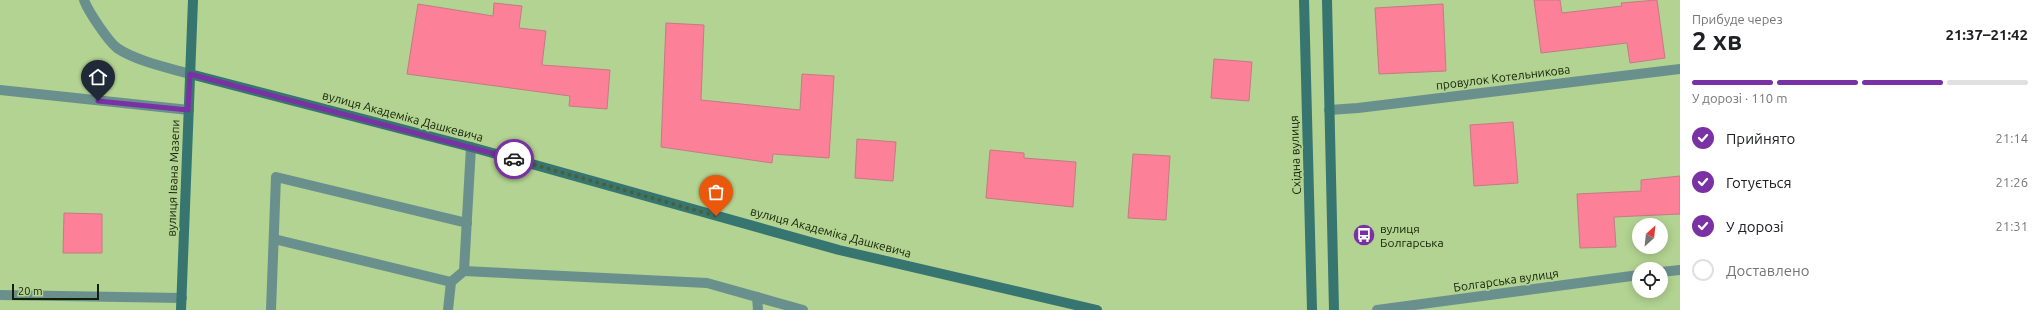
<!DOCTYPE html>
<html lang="uk">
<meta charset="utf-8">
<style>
:root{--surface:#fff;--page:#f2f2f2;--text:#202124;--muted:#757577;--line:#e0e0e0;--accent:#7931a3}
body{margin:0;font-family:Ubuntu,sans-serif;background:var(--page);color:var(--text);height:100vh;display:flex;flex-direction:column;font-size:15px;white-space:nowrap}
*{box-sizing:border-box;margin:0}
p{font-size:13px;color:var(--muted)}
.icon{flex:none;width:22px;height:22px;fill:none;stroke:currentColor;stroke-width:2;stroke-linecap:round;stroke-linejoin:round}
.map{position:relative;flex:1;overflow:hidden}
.side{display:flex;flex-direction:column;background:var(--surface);width:360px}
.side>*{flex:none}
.needle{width:26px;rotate:27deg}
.buttons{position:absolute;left:1632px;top:218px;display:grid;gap:8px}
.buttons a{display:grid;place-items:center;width:36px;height:36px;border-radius:50%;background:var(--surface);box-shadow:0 2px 10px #0003;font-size:20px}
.scale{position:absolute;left:12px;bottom:10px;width:87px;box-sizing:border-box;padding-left:4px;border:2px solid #142006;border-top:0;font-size:11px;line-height:14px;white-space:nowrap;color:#142006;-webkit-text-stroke:3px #b2d391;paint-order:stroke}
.pin{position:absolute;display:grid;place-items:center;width:34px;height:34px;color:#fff;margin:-41px -17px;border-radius:50% 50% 50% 0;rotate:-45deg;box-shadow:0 0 4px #0007}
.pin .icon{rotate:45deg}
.courier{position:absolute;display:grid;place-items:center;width:40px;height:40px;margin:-20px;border:3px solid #7931a3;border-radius:50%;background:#fff;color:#222;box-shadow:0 1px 5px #0007}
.overview em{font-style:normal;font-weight:700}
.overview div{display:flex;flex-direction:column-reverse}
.overview{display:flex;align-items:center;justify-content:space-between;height:68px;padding:0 12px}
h1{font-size:26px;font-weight:700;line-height:30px}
.bar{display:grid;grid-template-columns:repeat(4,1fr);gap:6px 4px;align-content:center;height:48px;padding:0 12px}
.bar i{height:5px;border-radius:3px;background:var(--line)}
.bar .selected{background:var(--accent)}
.bar p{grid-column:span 4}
ol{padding:0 12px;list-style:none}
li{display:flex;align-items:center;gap:12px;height:44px}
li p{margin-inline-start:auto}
li .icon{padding:4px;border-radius:50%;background:var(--accent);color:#fff;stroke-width:4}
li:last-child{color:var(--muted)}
li i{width:22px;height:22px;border:2px solid var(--line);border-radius:50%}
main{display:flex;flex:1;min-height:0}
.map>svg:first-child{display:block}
.building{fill:#fc8097;stroke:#c57a86}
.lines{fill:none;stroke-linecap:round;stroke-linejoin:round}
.lane{stroke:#6a908d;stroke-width:10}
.street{stroke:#6a908d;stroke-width:10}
.secondary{stroke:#377571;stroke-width:10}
.done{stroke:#4b5f37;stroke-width:4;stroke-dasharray:0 7.2}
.route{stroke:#7931a3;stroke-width:5}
.labels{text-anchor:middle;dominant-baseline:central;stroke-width:3.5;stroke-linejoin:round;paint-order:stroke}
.street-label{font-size:12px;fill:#142006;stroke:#b2d391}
.poi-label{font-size:12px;fill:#142006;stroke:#b2d391;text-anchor:start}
</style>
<main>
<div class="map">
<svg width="1680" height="310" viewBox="0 0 1680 310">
<rect width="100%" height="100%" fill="#b2d391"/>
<g class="building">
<path d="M1534,0H1560L1562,13L1622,6L1621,3L1657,0L1665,58L1630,63L1627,43L1541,53Z"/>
<path d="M494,3L522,6L519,28L546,31L542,65L610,70L607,109L569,106L570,96L407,74L418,4L493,16Z"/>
<path d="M1443,4L1446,71L1379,74L1375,8Z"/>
<path d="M666,23L704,25L701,100L800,110L802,74L834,76L829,158L773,154L772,163L661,147Z"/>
<path d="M1214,59L1252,62L1249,101L1211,98Z"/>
<path d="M1513,122L1518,183L1474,186L1470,125Z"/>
<path d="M857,139L896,142L893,181L855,178Z"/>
<path d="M990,150L1024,153V158L1076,162L1073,207L986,198Z"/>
<path d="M1133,154L1170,156L1166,220L1128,218Z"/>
<path d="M1680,176V214L1614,217L1616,247L1580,248L1577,194L1641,191V180Z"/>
<path d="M64,213L102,214V253H63Z"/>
</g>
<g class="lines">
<g class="lane">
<path d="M84,0C88,11 108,41 117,48C136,61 169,68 190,74"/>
<path d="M471,147L464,271L707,283L803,310"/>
<path d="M274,239L451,282"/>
<path d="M0,295L182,298"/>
<path d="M757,297L758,310"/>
<path d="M271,310L276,177L467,223"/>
<path d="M448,310L451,282L464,271"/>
</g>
<g class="street">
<path d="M0,90L189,110"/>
<path d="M1329,110L1358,108L1680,69"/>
<path d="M1661,272L1680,270"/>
<path d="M1377,310L1639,275"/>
</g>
<g class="secondary">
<path d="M1304,0L1312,310"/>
<path d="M1327,0L1334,310"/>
<path d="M190,74L471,147L839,250L1097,310"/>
<path d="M181,310L193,0"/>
</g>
</g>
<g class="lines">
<path class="done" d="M514,159L716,216"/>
<path class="route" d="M98,101L188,110L190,74L514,159"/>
</g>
<defs>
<g id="bus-disc" transform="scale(1.15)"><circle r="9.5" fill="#7931a3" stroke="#b2d391"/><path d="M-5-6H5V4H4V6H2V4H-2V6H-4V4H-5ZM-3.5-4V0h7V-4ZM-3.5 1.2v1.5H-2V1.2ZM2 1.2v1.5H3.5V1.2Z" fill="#fff"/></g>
</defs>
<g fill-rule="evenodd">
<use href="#bus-disc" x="1364" y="235"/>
</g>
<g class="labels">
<g class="street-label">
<text transform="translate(1503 77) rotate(-7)">провулок Котельникова</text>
<text transform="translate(403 116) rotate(15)">вулиця Академіка Дашкевича</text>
<text transform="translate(1295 155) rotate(-92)">Східна вулиця</text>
<text transform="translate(173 178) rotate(-88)">вулиця Івана Мазепи</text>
<text transform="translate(831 232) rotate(15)">вулиця Академіка Дашкевича</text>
<text transform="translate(1506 280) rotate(-8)">Болгарська вулиця</text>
</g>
<g class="poi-label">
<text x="1380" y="228">вулиця<tspan x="1380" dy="14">Болгарська</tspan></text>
</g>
</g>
</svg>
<div class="buttons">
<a><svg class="needle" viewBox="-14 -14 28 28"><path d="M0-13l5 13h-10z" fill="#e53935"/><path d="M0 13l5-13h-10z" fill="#757577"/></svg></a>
<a><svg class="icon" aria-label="locate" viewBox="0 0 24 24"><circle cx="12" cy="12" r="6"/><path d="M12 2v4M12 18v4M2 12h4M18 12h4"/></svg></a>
</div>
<div class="scale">20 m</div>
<div class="pin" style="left:716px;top:216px;background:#ea580c"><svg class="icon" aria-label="bag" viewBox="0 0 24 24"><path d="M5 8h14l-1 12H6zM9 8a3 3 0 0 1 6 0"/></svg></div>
<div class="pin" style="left:98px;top:101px;background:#1f2937"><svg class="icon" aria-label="home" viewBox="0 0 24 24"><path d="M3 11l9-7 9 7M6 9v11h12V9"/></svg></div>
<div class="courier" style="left:514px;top:159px"><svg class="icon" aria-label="car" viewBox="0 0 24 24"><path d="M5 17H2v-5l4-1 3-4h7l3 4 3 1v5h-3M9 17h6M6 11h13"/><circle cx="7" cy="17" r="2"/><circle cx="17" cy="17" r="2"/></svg></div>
</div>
<section class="side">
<div class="overview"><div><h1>2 хв</h1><p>Прибуде через</p></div><em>21:37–21:42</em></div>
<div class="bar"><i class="selected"></i><i class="selected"></i><i class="selected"></i><i></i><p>У дорозі · 110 m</p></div>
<ol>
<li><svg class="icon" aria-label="check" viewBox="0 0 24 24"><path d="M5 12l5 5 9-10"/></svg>Прийнято<p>21:14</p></li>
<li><svg class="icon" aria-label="check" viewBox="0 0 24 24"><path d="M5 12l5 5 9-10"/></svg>Готується<p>21:26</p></li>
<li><svg class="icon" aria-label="check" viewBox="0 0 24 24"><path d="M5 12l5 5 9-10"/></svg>У дорозі<p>21:31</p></li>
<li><i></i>Доставлено</li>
</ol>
</section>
</main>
